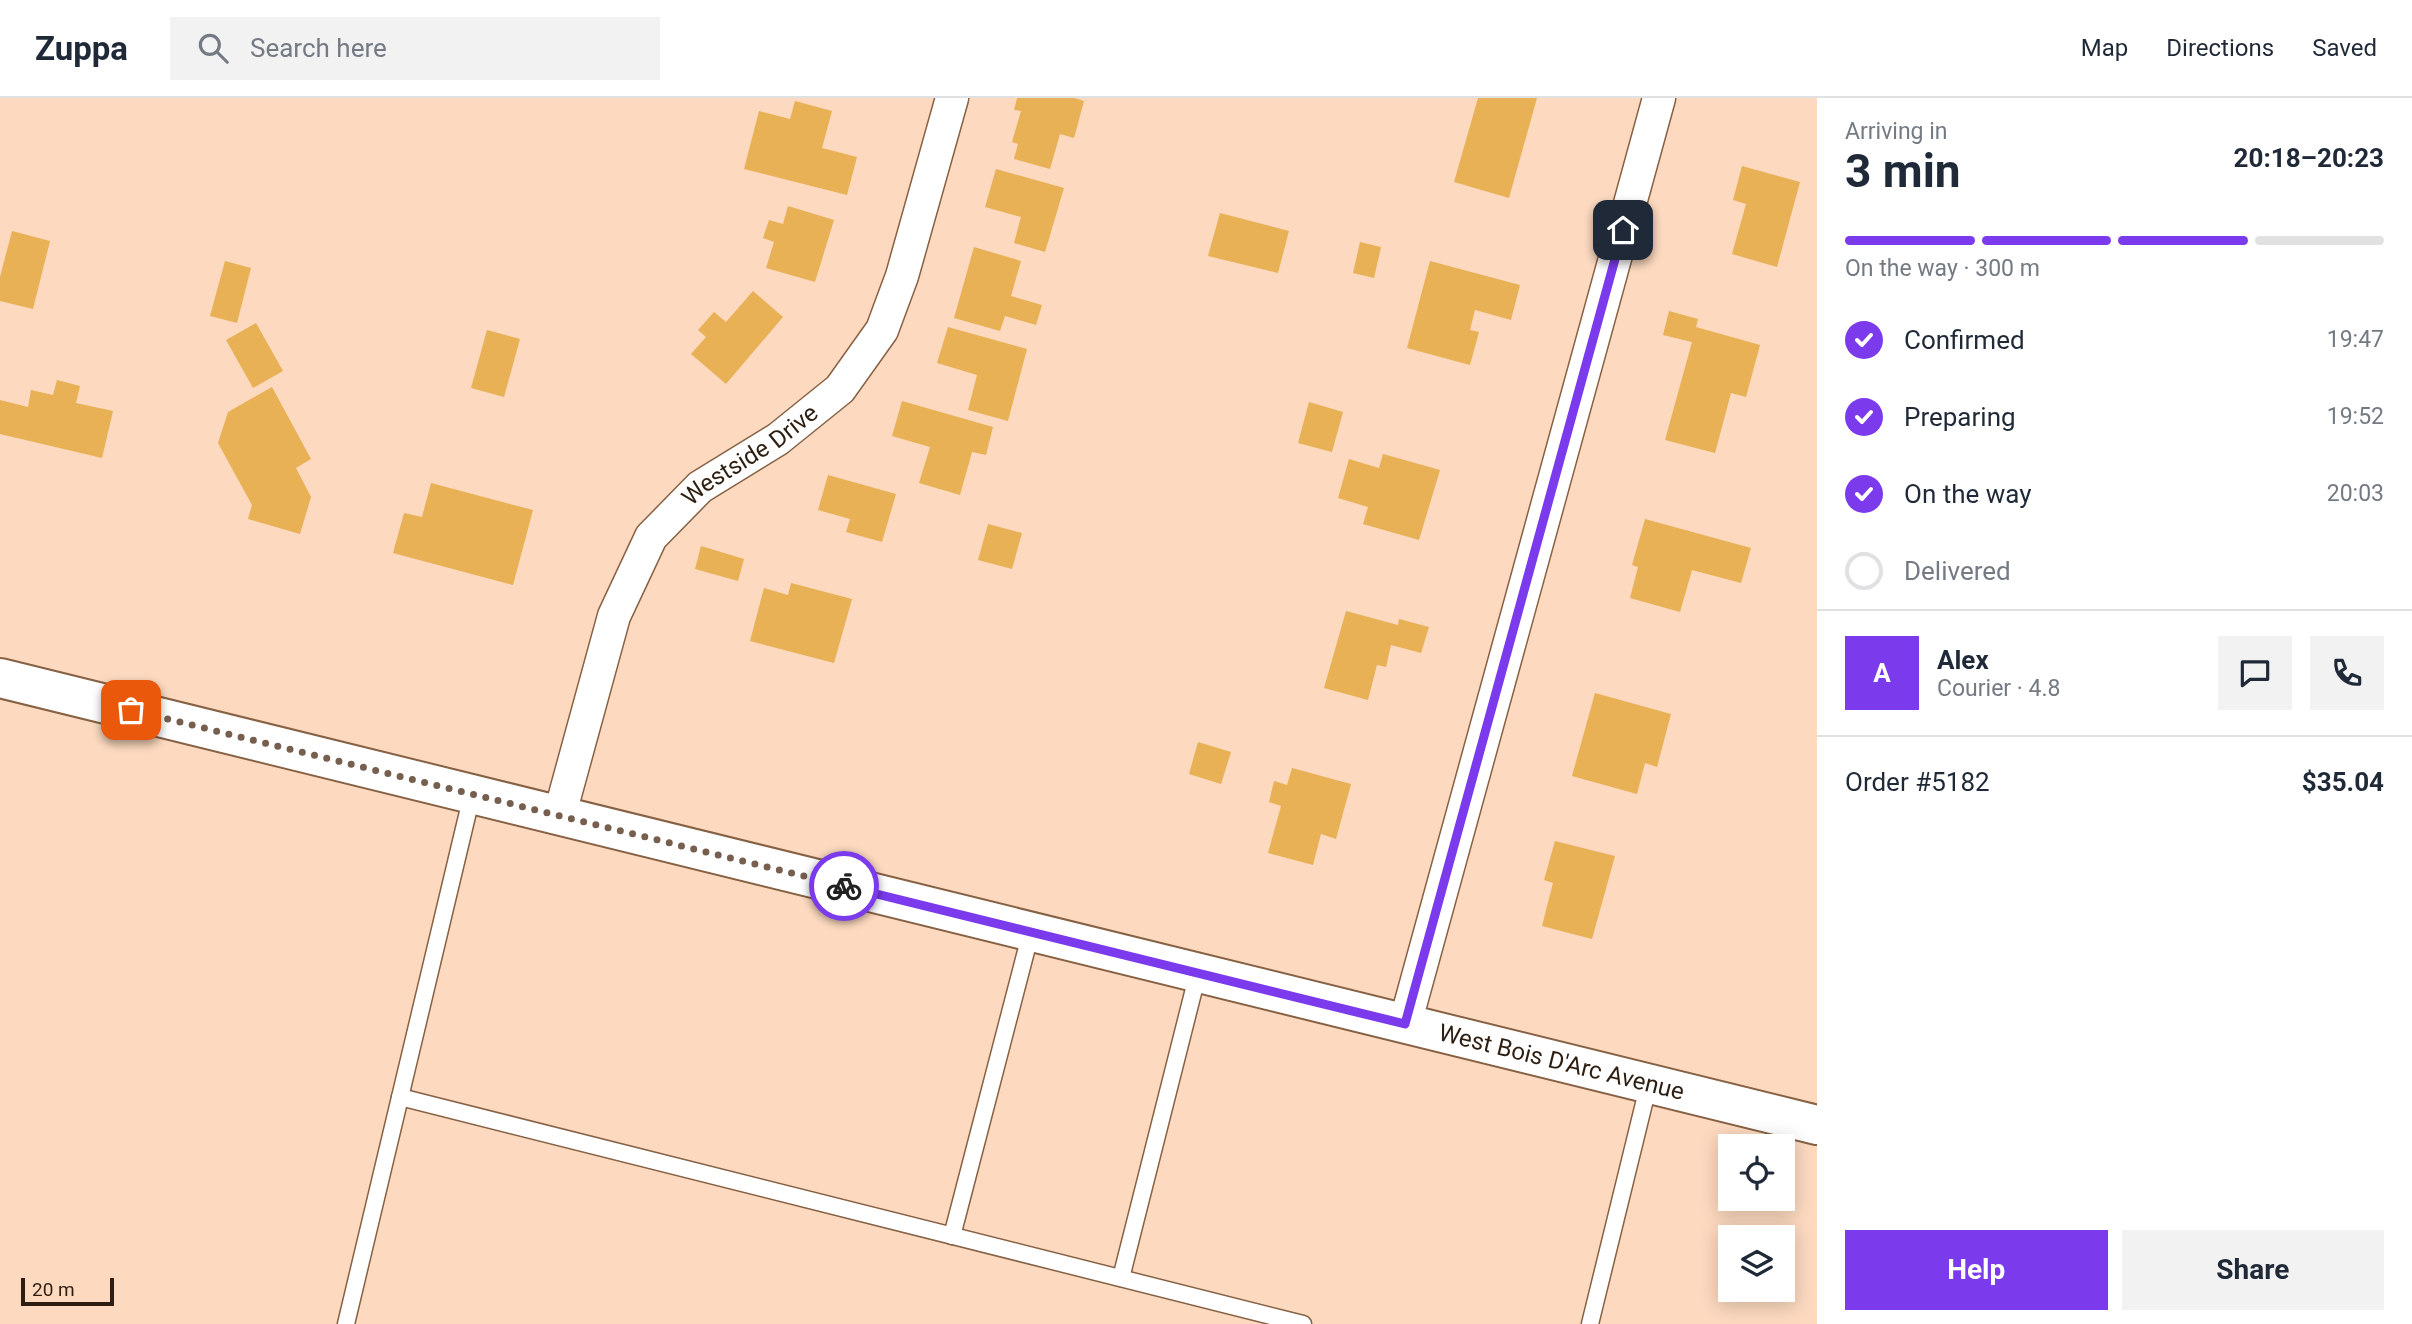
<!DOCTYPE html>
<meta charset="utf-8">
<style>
:root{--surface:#fff;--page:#f2f2f3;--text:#1f2937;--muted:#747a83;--line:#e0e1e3;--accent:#7c3aed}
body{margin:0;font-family:Roboto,sans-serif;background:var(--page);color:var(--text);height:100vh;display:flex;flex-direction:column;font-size:26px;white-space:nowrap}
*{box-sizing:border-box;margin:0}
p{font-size:23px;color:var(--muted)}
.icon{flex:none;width:38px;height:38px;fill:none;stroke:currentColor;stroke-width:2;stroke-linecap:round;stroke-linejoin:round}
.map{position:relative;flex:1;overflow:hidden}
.sheet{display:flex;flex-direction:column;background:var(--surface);width:595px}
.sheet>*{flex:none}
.buttons{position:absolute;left:1718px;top:1036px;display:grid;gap:14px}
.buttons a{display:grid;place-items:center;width:77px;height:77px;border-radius:0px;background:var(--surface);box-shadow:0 4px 18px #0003;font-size:35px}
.scale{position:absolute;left:21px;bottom:18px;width:93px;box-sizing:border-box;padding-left:7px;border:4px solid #2e1e12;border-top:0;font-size:19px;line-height:24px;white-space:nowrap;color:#2e1e12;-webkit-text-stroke:5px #fcd9bf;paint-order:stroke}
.pin{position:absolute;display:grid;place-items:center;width:60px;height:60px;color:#fff;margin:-30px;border-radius:14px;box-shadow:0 4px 10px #0006}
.courier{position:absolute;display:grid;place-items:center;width:70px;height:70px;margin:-35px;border:5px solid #7c3aed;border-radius:50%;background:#fff;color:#222;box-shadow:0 2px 9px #0007}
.head em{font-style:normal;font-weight:700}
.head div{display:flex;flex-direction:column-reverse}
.head{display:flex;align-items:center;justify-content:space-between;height:119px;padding:0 28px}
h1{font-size:46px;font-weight:700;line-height:52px}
.bar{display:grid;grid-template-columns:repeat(4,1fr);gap:10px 7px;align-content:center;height:84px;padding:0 28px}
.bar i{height:9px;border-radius:5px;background:var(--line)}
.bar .active{background:var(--accent)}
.bar p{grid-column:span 4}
.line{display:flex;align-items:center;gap:18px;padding:0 28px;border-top:2px solid var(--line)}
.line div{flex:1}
.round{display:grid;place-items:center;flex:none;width:74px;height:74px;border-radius:0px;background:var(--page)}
ol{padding:0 28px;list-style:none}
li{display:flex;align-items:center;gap:21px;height:77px}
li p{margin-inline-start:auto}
li .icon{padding:7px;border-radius:50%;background:var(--accent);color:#fff;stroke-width:4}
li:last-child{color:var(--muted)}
li i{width:38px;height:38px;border:4px solid var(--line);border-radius:50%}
.button{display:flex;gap:14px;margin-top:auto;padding:14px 28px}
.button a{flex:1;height:80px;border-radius:0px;background:var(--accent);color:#fff;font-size:28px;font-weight:700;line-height:80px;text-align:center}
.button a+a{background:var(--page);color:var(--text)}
header{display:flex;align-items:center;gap:42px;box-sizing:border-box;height:98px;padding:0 35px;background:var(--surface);border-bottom:2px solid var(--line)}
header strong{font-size:33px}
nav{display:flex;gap:38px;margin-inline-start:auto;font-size:24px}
.search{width:490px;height:63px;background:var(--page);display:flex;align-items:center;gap:18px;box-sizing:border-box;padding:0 24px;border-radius:0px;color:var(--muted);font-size:26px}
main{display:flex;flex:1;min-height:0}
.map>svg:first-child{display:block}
.building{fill:#e8b156}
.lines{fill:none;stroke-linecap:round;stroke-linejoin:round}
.service-casing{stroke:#876144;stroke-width:19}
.minor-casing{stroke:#876144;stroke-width:35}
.tertiary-casing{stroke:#876144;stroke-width:42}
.service{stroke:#fff;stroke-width:16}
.minor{stroke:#fff;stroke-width:32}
.tertiary{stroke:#fff;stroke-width:38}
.done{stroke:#765f4f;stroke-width:7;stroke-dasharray:0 12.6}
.route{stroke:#7c3aed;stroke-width:9}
.labels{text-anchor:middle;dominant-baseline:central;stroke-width:6;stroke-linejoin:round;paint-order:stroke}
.street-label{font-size:24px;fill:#2e1e12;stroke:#fcd9bf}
</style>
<header>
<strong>Zuppa</strong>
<div class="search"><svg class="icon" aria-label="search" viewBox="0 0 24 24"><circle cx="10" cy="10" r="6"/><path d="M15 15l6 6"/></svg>Search here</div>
<nav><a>Map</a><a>Directions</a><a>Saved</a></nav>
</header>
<main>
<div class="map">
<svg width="1817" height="1226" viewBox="0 0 1817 1226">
<rect width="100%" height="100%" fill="#fcd9bf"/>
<g class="building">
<path d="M1017,0H1074L1084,3L1074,40L1060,36L1050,71L1014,61L1018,46L1012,44L1021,13L1014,12Z"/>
<path d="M1478,0H1537L1509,100L1454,84Z"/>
<path d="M795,3L832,13L822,50L857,59L847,97L744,71L759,13L790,21Z"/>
<path d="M1742,68L1800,84L1777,169L1732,156L1746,106L1733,102Z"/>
<path d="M996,71L1064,90L1045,154L1014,145L1021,119L985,109Z"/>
<path d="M788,108L834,122L815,184L766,170L774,144L763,140L769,122L783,126Z"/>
<path d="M1220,115L1289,133L1278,175L1208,158Z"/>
<path d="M12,133L50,143L33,211L0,203V179Z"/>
<path d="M1360,144L1381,149L1374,180L1353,175Z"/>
<path d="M974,149L1021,163L1011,198L1042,207L1036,227L1005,218L1000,233L954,220Z"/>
<path d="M225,163L251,170L237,225L210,218Z"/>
<path d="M1430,163L1520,187L1511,222L1475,212L1470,232L1479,234L1470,267L1407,250Z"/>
<path d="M753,193L783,219L726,286L691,256L706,239L698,232L714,214L726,224Z"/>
<path d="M1669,213L1698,221L1696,229L1760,247L1746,299L1731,295L1715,355L1665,342L1692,244L1663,237Z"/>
<path d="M256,225L283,273L253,290L226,242Z"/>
<path d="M948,229L1027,251L1008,323L968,312L977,277L937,265Z"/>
<path d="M487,232L520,241L504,299L471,290Z"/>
<path d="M57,282L80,288L76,305L113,313L102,360L0,336V302L28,309L31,292L53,297Z"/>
<path d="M272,289L311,361L296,370L311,399L300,436L248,421L252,407L218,345L228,314Z"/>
<path d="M902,303L993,329L986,357L972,354L960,397L919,385L930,349L892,338Z"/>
<path d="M1309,304L1343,314L1332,354L1298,345Z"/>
<path d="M1383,356L1440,372L1419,442L1363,426L1368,409L1338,400L1349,361L1379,370Z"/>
<path d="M828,377L896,396L882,444L846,434L850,421L818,412Z"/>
<path d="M431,385L533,412L513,487L393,455L404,415L422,419Z"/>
<path d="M1645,421L1751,450L1741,485L1692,472L1680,514L1630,500L1638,469L1632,467Z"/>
<path d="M988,426L1022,435L1012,471L978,462Z"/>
<path d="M701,448L744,461L738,483L695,471Z"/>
<path d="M791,485L852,501L834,565L750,543L764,490L788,497Z"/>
<path d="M1346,513L1398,527L1399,521L1429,529L1421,555L1391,547L1386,569L1377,567L1368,602L1324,590Z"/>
<path d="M1595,595L1671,616L1657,669L1645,665L1637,696L1572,678Z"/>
<path d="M1198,644L1231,654L1221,686L1189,676Z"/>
<path d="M1292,670L1351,686L1336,741L1321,736L1313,767L1268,755L1281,708L1269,704L1274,683L1287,687Z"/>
<path d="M1555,743L1615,758L1592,841L1542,828L1553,785L1544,782Z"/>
</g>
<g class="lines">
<g class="service-casing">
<g id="service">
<path d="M400,999L1303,1226"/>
<path d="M952,1138L1031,834"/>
<path d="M1121,1180L1198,875"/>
<path d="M346,1226L472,697"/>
<path d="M1590,1226L1649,985"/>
</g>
</g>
<g class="minor-casing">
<g id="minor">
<path id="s1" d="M559,719L614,518L651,439L700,389L778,341L840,291L882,232L902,178L952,0"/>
<path d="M1405,926L1659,0"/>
</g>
</g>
<g class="tertiary-casing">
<g id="tertiary">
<path id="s2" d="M0,580L1817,1027"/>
</g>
</g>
<use href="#service" class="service"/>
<use href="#minor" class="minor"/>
<use href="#tertiary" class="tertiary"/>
</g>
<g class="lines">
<path class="done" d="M131,612L844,788"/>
<path class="route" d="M844,788L1405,926L1623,132"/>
</g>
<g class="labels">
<g class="street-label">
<text stroke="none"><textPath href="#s1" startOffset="425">Westside Drive</textPath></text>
<text stroke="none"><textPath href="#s2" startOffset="1608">West Bois D'Arc Avenue</textPath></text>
</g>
</g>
</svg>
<div class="buttons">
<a><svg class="icon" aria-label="locate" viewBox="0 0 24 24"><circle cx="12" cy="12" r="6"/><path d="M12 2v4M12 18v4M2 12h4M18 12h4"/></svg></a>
<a><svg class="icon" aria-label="layers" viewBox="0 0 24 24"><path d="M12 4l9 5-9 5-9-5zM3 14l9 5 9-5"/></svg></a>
</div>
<div class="scale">20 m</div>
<div class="pin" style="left:131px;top:612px;background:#ea580c"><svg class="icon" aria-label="bag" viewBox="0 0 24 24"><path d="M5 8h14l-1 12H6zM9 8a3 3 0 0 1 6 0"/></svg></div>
<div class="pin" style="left:1623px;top:132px;background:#1f2937"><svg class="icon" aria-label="home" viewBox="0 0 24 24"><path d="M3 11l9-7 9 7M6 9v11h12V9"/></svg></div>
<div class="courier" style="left:844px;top:788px"><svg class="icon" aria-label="bike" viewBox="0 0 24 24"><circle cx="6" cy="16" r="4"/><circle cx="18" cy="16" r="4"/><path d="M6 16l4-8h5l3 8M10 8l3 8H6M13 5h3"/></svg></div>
</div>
<section class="sheet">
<div class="head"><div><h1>3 min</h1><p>Arriving in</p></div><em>20:18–20:23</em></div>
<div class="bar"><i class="active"></i><i class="active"></i><i class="active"></i><i></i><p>On the way · 300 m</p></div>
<ol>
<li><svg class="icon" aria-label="check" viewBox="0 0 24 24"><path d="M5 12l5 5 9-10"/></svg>Confirmed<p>19:47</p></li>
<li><svg class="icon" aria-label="check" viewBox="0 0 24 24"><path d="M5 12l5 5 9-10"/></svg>Preparing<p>19:52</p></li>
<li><svg class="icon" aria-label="check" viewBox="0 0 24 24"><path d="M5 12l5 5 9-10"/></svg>On the way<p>20:03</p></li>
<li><i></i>Delivered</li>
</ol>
<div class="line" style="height:126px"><b class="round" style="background:var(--accent);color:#fff">A</b><div><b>Alex</b><p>Courier · 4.8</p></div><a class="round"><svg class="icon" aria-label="chat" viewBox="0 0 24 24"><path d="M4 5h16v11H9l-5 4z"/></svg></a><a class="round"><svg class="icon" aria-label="phone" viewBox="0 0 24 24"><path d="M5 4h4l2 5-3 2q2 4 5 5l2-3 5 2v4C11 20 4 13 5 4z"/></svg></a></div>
<div class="line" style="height:91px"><div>Order #5182</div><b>$35.04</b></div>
<div class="button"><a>Help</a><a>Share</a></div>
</section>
</main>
